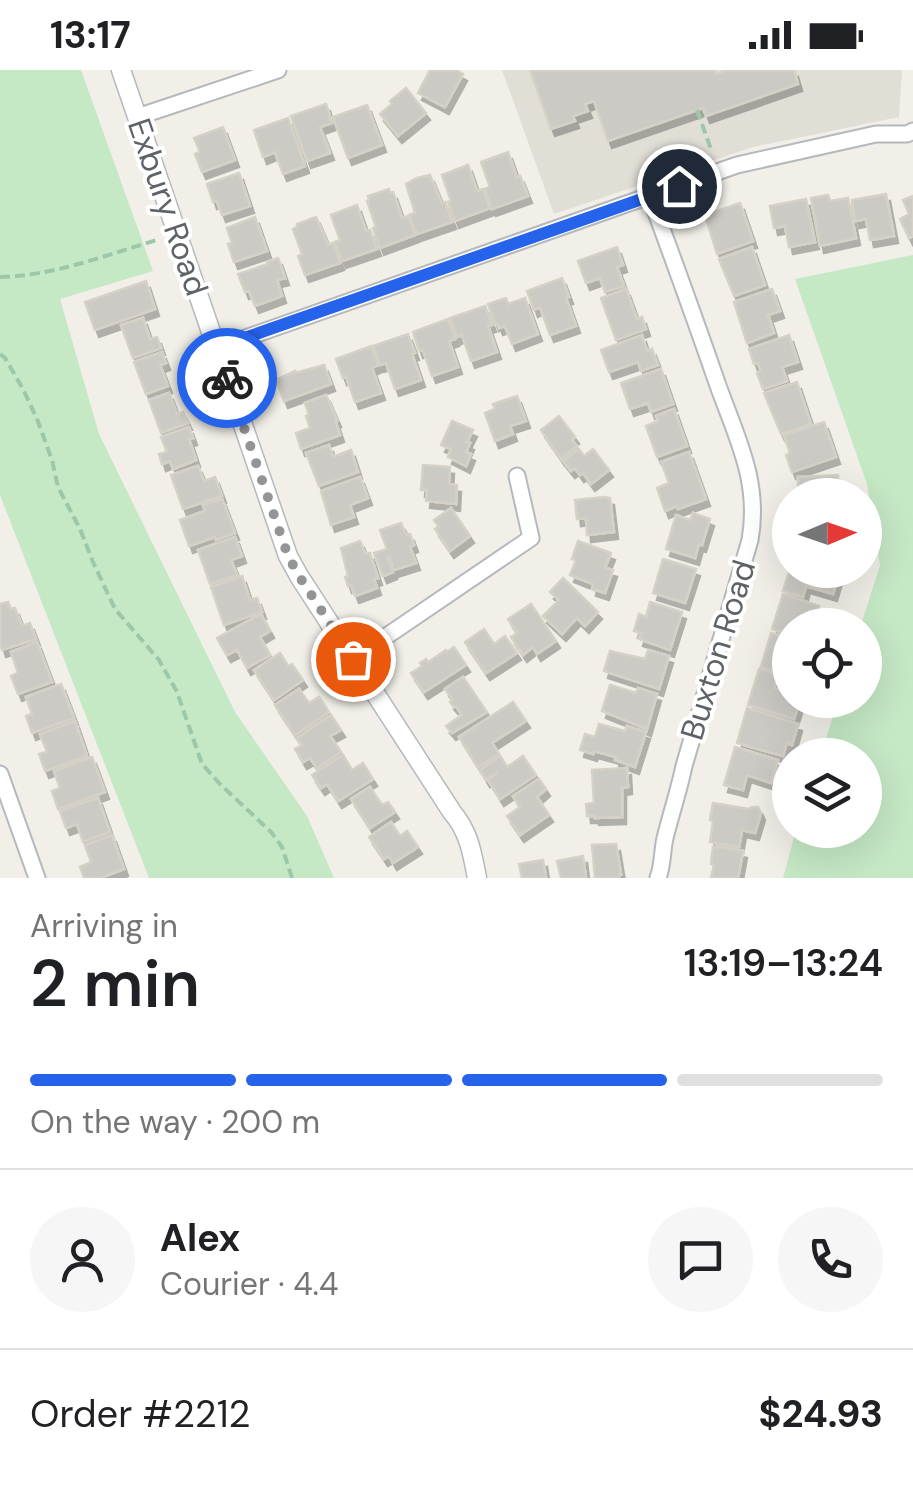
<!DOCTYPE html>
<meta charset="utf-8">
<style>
:root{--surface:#fff;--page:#f6f6f6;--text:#202124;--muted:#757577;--line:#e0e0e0;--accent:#2563eb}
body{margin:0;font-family:"DM Sans",sans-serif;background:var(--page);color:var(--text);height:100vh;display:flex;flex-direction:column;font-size:38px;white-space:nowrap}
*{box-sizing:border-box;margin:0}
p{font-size:32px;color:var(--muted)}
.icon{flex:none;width:55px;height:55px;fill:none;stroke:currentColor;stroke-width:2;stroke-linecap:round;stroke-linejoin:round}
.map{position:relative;height:808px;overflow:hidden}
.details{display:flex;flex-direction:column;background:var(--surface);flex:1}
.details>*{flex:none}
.needle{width:65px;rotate:88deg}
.buttons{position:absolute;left:772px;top:408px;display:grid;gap:20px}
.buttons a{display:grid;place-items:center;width:110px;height:110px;border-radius:50%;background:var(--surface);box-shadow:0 10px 40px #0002;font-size:50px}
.pin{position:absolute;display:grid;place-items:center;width:85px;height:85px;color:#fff;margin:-42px;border:5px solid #fff;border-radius:50%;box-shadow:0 2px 10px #0007}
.courier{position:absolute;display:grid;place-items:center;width:100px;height:100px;margin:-50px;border:8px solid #2563eb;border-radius:50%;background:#fff;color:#222;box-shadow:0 2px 12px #0007}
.headline em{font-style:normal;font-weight:600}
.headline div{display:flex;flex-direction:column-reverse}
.headline{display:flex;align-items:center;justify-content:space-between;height:170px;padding:0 30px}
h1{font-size:65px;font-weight:600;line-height:75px}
.bar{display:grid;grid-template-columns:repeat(4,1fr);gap:15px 10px;align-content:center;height:120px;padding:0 30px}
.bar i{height:12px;border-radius:8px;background:var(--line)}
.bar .selected{background:var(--accent)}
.bar p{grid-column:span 4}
.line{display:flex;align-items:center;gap:25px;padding:0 30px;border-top:2px solid var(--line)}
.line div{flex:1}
.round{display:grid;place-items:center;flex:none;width:105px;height:105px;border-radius:52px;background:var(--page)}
.status{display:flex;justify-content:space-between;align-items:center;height:70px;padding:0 50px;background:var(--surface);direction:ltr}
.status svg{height:28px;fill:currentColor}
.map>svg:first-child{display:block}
.education{fill:#e1ded6}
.green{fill:#c5e8c5}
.building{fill:#cccac5;stroke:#d6d1c6;stroke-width:2.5;filter:url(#shadow)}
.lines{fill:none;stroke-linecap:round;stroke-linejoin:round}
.minor-casing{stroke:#b5b8bc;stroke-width:19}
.tertiary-casing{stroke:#b5b8bc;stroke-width:21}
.path{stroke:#9cc7a9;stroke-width:4;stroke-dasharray:10 5;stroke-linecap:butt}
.minor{stroke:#fff;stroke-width:15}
.tertiary{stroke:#fff;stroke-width:18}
.done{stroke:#929495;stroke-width:10;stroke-dasharray:0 18}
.route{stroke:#2563eb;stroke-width:12}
.labels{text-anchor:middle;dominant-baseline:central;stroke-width:8;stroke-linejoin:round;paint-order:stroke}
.street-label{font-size:32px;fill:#5f6368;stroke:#fff}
</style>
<div class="status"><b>13:17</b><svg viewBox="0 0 49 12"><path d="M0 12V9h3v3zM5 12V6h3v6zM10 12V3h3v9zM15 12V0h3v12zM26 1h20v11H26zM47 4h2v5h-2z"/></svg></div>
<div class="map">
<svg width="913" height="808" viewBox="0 0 913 808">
<defs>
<filter id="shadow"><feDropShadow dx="4" dy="7" stdDeviation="0" flood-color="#0004"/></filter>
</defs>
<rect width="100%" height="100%" fill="#f1efe8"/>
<path class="education" d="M502,0H902L899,47L753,77L554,144Z"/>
<g class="green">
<path d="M0,0H81L153,201L60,229L99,364L235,642L307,746L334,808H149L0,425Z"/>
<path d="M913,185V808H783L796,760H865V685H821L838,630H865V555H861L880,495L867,414L795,209Z"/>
</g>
<g class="building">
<path d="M430,0H456L463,4L445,37L418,23Z"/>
<path d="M530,0H715L716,4L727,0H794L798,14L706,46L703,38L608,71L594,31L585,34L588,41L573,46L575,51L551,59Z"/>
<path d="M406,18L426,43L398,66L380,44L392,34L390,31Z"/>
<path d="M326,34L332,53L320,57L330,83L307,91L291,46Z"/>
<path d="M367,35L382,75L348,88L333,47Z"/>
<path d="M288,48L305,96L283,104L275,82L263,87L254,60Z"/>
<path d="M223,57L235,90L202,102L195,84L200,82L194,68Z"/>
<path d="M508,82L517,108L520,106L528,126L492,139L485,119L490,117L481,92Z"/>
<path d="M468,95L477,121L483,119L490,138L455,151L448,132L451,131L442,105Z"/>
<path d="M239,103L250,136L222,145L217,131L213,132L207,114Z"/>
<path d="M430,105L442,134L445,132L452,152L417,164L409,145L415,143L406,114L417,108Z"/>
<path d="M389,119L390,123L393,122L402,148L408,146L415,165L380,178L373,158L376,157L367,131L369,130L368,126Z"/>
<path d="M886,124L894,166L870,170L866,149L855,151L852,130Z"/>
<path d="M828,125L830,131L848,128L856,168L820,176L811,128Z"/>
<path d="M913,126V166L909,168L900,149L909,144L903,130Z"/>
<path d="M806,129L815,172L789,177L785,156L774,158L770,136Z"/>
<path d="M740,133L753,171L717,184L705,145Z"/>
<path d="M357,135L366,161L370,160L377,179L342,191L335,172L340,170L331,145Z"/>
<path d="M255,147L267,181L234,192L228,174L232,173L227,158Z"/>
<path d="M316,147L328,175L333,173L340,193L305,205L298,186L302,184L293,159L297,157V154Z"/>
<path d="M617,177L623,195L617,197L624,216L605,222L600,208L586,213L578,191Z"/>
<path d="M752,177L765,215L734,226L719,189Z"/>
<path d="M278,188L285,208L277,210L282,226L255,236L249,221L245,222L238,204L268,194L267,192Z"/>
<path d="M562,208L569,227L566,228L576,256L550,265L540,237L534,240L527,221Z"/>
<path d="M146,211L155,239L95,260L85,232Z"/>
<path d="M626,219L637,249L642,247L646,259L616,270L601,228Z"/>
<path d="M772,219L780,241L768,245L774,263L747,273L734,232Z"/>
<path d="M506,228L508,234L525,228L538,264L512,274L505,256L499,258L497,253L495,254L488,234Z"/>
<path d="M485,236L492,255L488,256L497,282L471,291L462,265L457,267L450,248Z"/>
<path d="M143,248L150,269L157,267L161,278L133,288L121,255Z"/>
<path d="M448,249L455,269L449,271L458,297L432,306L423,280L419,281L413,262Z"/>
<path d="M408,264L415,283L412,284L421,310L395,319L386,293L380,295L373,276Z"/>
<path d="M642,265L647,281L652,279L658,295L641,301L638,292L609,302L601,280Z"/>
<path d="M789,265L798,292L782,297L787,311L763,319L757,303L761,301L758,293L754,294L749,279Z"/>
<path d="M371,276L378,295L372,298L381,323L355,332L346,306L343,308L336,289Z"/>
<path d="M162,282L166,293L160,295L168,316L146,324L134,292Z"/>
<path d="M324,295L331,314L284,331L276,310L295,301V303Z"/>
<path d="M661,299L673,334L651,342L648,333L630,339L621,313Z"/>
<path d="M797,312L811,354L781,364L764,323Z"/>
<path d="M169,323L177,344L183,342L188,353L161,363L149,330Z"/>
<path d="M326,325L337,350H335L340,365L301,379L296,363L310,358L306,346L309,345L305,333Z"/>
<path d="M517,326L526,351L510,356L513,364L495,371L485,343L495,339L493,334Z"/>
<path d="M674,339L687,376L657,387L646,356L658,351L656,346Z"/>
<path d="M559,346L575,367L572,370L577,376L561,389L541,360Z"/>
<path d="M452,351L473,360L467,372L470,373L466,382L471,384L466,396L448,387L451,379L441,375Z"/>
<path d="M824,352L836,387L792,402L786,385L790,383L784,365Z"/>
<path d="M189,357L193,368L189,369L196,390L173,399L170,391L162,394L159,384L167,382L161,367Z"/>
<path d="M329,375L333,387L351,380L358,402L319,416L306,383Z"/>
<path d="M579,379L584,386L593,379L609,400L591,414L583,403L580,405L575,398L571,401L563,391Z"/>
<path d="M689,382L706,429L678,439L677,436L665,441L657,418L669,413L661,392Z"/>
<path d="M423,395L450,397L449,414L457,415L456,434L426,431L427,420H421Z"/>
<path d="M198,396L204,411L215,407L222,426L183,439L171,405Z"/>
<path d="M838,405L839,425H798V407Z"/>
<path d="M360,407L368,428L350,435L354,447L331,455L321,421Z"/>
<path d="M604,427L610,428L614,462L587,465L586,448L577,449L575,430Z"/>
<path d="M222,429L235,463L216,470L215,467L189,476L180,450L205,441L203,435Z"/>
<path d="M451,438L470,466L450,481L435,459L439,457L434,450Z"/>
<path d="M693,443L710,449L702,475L699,474L695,488L666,479L676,445L690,450Z"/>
<path d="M401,453L406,465L410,464L414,475L410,477L416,493L394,500L390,488H388L393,502L383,506L374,483L387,479L380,460Z"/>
<path d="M235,467L242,486L231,490L237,505L210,514L198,480Z"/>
<path d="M360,471L365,484L370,483L378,508L374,509L377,518L355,526L351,515L348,516L345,507L348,506L341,478Z"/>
<path d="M578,471L611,483L605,498L613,500L605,523L592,519L593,514L570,505L576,490L572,489Z"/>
<path d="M663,489L696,499L685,533L653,523Z"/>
<path d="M790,499V500H840L833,524L806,516L803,527L783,521Z"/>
<path d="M242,506L250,530L257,528L262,542L224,555L211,517Z"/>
<path d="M563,508L598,542L585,556L577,548L562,564L543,546L559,530L550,522Z"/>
<path d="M783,524L819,536L813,555H790V565L772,559Z"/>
<path d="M8,532L11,539L15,538L22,556L30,553L36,569L2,580L0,573V534Z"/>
<path d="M650,532L682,542L670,580L639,569L641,563L634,561L639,544L646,547Z"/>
<path d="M531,534L556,571L537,584L533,577L523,585L511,567L517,563L508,549Z"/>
<path d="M261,544L270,561L260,567L270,585L247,598L237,580L227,585L217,568Z"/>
<path d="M484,559L494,574L505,566L517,583L486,603L465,572Z"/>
<path d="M771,563L790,568V606L761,597Z"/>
<path d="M37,572L52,612L18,624L11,606L18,603L11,582Z"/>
<path d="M454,577L466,595L424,622L411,603L422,596L420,593L426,589L428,592L446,580L447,582Z"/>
<path d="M648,580L669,586L659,619L604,601L610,581L645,589Z"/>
<path d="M280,583L288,596L292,594L303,610L274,630L254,600Z"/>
<path d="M759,599L778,605L774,618L790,623V630H800L794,649L748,635Z"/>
<path d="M463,607L487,642L452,663L446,656L462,645L456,636L454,637L450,632L453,630L445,619Z"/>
<path d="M61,614L74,648L32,663L26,646L32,644L26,627Z"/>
<path d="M610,615L636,623L638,618L657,624L647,659L602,641Z"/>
<path d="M299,619L309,633L319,627L329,642L295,665L275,635Z"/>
<path d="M513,632L526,651L492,673L499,684L478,697L459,667Z"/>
<path d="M747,638L798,654L792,675L787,673L783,686L737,673Z"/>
<path d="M331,645L341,660L330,666L341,682L317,698L310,688L303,692L295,679L302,675L297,668Z"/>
<path d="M75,651L87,686L45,701L39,684L47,682L40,664Z"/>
<path d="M599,654L625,661L627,656L646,662L635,697L615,690L616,687L594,681L593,684L580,680L585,664L595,667Z"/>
<path d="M735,677L778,690L771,713L747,705L743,720L724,715Z"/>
<path d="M343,685L352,700L363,693L373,709L338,731L327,714L321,718L312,705Z"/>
<path d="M500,686L507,697L523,686L536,705L500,729L488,710L498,702L486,710L480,700Z"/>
<path d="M92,687L105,722L58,739L52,721L60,718L54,701Z"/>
<path d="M627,698L628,717L622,718V747L595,748V746H587L586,734L594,733L592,700Z"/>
<path d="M539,709L546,719L537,727L549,745L520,765L507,746L520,737L513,726Z"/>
<path d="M370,717L382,735L388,732L395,742L370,758L351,729Z"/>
<path d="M98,728L110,762L83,772L77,754L66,758L60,741Z"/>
<path d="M713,733L749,739L752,737H758L761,743L755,763L742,760L739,777L710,772L713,751L710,750Z"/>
<path d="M391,752L400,766L407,761L418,777L393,793L389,786L384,789L369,767Z"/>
<path d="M112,765L124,799L100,808H84L80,797L91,792L85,775Z"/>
<path d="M616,774L621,804H619V808H595L592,775Z"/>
<path d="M717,776L743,781L738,808H711L714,795L711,794L713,777L717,778Z"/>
<path d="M583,786L586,808H561L557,791Z"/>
<path d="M543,790L546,808H522L519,794Z"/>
</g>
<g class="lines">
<g class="minor-casing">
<g id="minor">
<path d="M137,47L278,0"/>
<path d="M650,126C672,186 694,246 715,307C734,363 761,409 750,470L684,696C679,720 671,744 665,768C662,781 663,795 658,808"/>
<path d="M217,278L737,95L876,64H907L913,61"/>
<path d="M353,589L531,468L517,406"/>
<path d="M0,704L37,808"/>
</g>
</g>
<g class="tertiary-casing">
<path id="tertiary" d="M121,0L288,486L299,506L452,742C469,762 472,782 477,808"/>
</g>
<g class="path">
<path d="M697,40L712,82"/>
<path d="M0,207C54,206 109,184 160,169"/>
<path d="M0,284L5,288L23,319L37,349L52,390L58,417L80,459L93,492L115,539L159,590L177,622L202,694L220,714L271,762L282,777L292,808"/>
</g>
<use href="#minor" class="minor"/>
<use href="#tertiary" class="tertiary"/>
</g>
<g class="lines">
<path class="done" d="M227,308L288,486L299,506L353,589"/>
<path class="route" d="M227,308L216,278L679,116"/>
</g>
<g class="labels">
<g class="street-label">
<text transform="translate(168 137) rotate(71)">Exbury Road</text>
<text transform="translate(718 580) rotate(-73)">Buxton Road</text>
</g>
</g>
</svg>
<div class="buttons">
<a><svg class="needle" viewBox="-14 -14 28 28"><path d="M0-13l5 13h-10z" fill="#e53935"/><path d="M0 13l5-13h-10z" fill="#757577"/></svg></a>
<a><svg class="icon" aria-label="locate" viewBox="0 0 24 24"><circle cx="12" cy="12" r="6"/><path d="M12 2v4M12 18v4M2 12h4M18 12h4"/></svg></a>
<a><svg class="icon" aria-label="layers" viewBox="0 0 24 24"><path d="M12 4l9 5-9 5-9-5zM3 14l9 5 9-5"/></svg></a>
</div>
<div class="pin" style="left:353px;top:589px;background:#ea580c"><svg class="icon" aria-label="bag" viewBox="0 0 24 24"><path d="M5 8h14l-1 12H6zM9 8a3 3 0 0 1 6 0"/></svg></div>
<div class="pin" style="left:679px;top:116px;background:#1f2937"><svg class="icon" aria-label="home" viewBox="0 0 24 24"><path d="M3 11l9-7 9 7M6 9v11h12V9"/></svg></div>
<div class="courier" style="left:227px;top:308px"><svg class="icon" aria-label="bike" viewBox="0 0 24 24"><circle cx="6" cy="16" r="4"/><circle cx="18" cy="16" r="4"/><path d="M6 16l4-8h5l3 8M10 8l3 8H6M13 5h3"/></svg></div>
</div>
<section class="details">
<div class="headline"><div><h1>2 min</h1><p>Arriving in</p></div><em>13:19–13:24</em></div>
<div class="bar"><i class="selected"></i><i class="selected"></i><i class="selected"></i><i></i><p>On the way · 200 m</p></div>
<div class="line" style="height:180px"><a class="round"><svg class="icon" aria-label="person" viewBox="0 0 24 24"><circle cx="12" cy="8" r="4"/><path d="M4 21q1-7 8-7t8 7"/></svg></a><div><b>Alex</b><p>Courier · 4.4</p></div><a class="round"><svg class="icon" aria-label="chat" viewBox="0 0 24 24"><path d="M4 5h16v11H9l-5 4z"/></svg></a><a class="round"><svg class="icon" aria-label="phone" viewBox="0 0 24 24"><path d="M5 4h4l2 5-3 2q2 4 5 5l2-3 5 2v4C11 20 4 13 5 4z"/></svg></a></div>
<div class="line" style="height:130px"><div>Order #2212</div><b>$24.93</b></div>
</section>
